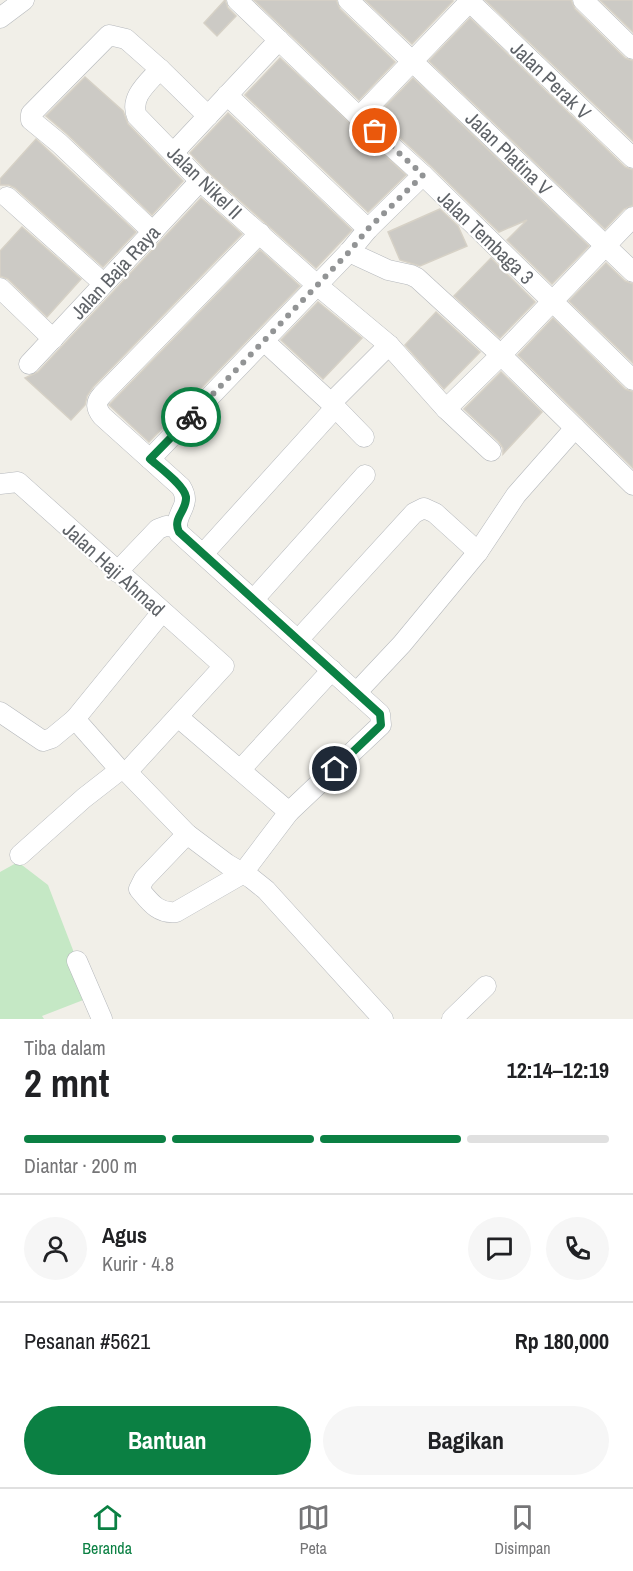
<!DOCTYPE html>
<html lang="id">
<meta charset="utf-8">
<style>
:root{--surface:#fff;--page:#f6f6f6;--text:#202124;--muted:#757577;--line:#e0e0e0;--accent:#0b8043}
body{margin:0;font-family:"Archivo Narrow",sans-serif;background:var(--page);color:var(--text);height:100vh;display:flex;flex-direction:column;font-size:22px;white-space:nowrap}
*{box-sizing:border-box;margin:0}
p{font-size:20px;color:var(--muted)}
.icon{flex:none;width:33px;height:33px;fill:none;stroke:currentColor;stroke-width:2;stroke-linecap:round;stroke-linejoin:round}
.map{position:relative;height:1019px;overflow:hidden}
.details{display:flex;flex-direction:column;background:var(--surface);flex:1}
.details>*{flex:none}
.pin{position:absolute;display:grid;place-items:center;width:51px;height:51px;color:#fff;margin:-26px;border:3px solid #fff;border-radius:50%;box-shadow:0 2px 6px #0007}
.courier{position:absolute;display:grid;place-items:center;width:60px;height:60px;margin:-30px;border:4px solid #0b8043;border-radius:50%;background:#fff;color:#222;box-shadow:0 2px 8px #0007}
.headline em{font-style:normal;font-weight:800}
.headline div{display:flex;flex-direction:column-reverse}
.headline{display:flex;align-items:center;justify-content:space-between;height:102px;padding:0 24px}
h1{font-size:39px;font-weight:800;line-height:45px}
.bar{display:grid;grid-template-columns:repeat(4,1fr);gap:9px 6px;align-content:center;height:72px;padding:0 24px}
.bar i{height:8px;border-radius:4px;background:var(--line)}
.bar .on{background:var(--accent)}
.bar p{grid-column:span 4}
.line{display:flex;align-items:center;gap:15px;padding:0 24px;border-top:2px solid var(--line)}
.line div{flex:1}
.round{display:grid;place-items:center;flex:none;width:63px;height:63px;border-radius:32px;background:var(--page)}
.button{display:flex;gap:12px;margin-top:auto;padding:12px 24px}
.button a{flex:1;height:69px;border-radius:36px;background:var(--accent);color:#fff;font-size:24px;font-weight:800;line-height:69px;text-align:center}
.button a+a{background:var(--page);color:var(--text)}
.menu{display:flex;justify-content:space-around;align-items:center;height:84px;border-top:2px solid var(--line);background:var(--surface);font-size:16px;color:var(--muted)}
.menu a{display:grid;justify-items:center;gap:3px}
.menu .on{color:var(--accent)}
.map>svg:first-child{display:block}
.green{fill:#c5e8c5}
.building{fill:#cccac5;stroke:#d6d1c6;stroke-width:1.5}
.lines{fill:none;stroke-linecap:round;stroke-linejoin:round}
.minor-casing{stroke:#b5b8bc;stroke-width:21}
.minor{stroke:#fff;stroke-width:20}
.done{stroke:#929495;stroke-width:6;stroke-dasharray:0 10.8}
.route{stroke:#0b8043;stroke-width:8}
.labels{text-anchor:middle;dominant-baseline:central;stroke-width:4.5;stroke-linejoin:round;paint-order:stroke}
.street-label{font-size:20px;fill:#5f6368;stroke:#fff}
</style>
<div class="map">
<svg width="633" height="1019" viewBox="0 0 633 1019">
<rect width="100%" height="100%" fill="#f1efe8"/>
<path class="green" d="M18,862L48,885L91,997L42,1016L44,1019H0V872Z"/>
<g class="building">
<path d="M225,0L228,8L236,16L217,36L204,23Z"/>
<path d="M254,0H336L340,9L395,62L359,100Z"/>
<path d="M365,0H452L453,1L412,44Z"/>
<path d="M485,0H571L575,9L625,58L633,61V141Z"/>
<path d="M600,0H633V32Z"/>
<path d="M470,18L625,167L633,170V205L624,209L605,229L429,61Z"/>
<path d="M280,58L406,175L368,212L245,95Z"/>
<path d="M85,77L123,111L128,124L183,181L152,215L67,134L46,116Z"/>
<path d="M413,78L589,246L552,284L507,240L527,220L499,232L431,166L376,116Z"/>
<path d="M228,113L352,230L316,268L208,172L190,153Z"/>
<path d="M36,139L136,232L103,267L15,188L9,185H0V179Z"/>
<path d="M201,198L242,234L93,387L87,396L85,405L71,420L25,378L38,372Z"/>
<path d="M440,209L458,226L467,246L420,266L400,260L388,232Z"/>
<path d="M22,227L81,279L47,317L8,279L0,276V251Z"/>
<path d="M260,250L300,286L149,442L109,405Z"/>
<path d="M491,258L535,302L500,338L454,296Z"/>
<path d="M606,263L625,281L633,284V363L569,301Z"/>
<path d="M318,302L362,338L323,379L281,340Z"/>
<path d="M436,312L480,352L444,389L405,345Z"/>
<path d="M553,318L625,389L633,392V468L518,355Z"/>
<path d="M501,372L542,412L503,454V448L499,442L464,409Z"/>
</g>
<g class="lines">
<g class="minor-casing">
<g id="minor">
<path d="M237,0L359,117L423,175L633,380"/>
<path d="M348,0L633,272"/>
<path d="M468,0L633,158"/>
<path d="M583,0L633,49"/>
<path d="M0,18L24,0"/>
<path d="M160,69C149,82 129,97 137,116L200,181L317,285L389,345L446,409L491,451"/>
<path d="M227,95L368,229"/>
<path d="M359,117L471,0"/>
<path d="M174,152L279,40"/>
<path d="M7,197L103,283"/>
<path d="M153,232L59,143L31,120V114L109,35L126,39L160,69L208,116"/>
<path d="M349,252L388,270L411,275L417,278L501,355L633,485"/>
<path d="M0,288L53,339"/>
<path d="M264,341L331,403L364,437"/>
<path d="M29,364L200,181"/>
<path d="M331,403L389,345"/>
<path d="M446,409L501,355L633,217"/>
<path d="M150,459L349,252L368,229L423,175"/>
<path d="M0,484L18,482L224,666L127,772"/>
<path d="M177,527L179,533L380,714L381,725L289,812L242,874L176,912C158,914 150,902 139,889L144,879L187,834"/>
<path d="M177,527C177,510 192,505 181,487L102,416C96,408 95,403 102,395L260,233"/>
<path d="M203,554L335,408"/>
<path d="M117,572L158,529L166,526L177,527"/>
<path d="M254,599L365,475"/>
<path d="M298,640L414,513L424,508L435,513L478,552"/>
<path d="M356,693L402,644L478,552L516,495L575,428"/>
<path d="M0,712L43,741L52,738L75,719"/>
<path d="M178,717L289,812"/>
<path d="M241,769L332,670"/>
<path d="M120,770L75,719L162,612"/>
<path d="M20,855L84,798L120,770L127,772L187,834L227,864L251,878L266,890L383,1019"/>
<path d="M77,961L102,1019"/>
<path d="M452,1019L486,986"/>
</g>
</g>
<use href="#minor" class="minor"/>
</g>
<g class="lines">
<path class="done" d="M191,417L349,252L368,229L423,175L375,131"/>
<path class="route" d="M191,417L150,459C159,467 184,485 186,497C187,511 172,518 179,532L380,714L381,725L335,769"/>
</g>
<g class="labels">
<g class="street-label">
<text transform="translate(551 80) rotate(44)">Jalan Perak V</text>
<text transform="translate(509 153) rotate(44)">Jalan Platina V</text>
<text transform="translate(205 182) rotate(44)">Jalan Nikel II</text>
<text transform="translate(486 237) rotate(44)">Jalan Tembaga 3</text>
<text transform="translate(115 272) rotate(-47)">Jalan Baja Raya</text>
<text transform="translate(114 569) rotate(42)">Jalan Haji Ahmad</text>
</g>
</g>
</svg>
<div class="pin" style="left:375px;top:131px;background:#ea580c"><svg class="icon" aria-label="bag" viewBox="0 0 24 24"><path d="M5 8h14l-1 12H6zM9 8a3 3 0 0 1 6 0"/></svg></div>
<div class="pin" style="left:335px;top:769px;background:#1f2937"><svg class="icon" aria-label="home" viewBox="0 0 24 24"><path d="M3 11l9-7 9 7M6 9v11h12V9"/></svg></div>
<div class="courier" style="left:191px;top:417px"><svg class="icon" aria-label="bike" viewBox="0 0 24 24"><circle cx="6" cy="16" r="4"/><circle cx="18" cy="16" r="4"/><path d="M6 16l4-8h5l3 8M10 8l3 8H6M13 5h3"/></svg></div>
</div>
<section class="details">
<div class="headline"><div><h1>2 mnt</h1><p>Tiba dalam</p></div><em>12:14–12:19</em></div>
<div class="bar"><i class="on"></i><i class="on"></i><i class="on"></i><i></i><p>Diantar · 200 m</p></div>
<div class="line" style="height:108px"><a class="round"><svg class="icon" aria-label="person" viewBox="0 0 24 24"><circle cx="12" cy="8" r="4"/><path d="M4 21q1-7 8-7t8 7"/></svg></a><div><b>Agus</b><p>Kurir · 4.8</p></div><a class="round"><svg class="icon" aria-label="chat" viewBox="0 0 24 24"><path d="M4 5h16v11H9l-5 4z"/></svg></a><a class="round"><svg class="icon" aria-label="phone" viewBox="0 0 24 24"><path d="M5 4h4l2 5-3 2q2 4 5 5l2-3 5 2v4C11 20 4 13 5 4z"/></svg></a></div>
<div class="line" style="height:78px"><div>Pesanan #5621</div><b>Rp 180,000</b></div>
<div class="button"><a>Bantuan</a><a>Bagikan</a></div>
</section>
<nav class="menu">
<a class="on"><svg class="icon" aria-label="home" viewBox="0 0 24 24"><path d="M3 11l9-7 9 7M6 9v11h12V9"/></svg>Beranda</a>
<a><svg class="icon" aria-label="map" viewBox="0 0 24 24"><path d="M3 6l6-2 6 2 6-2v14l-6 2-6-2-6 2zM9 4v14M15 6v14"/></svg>Peta</a>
<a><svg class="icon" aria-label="saved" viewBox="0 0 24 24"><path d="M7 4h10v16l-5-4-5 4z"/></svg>Disimpan</a>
</nav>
